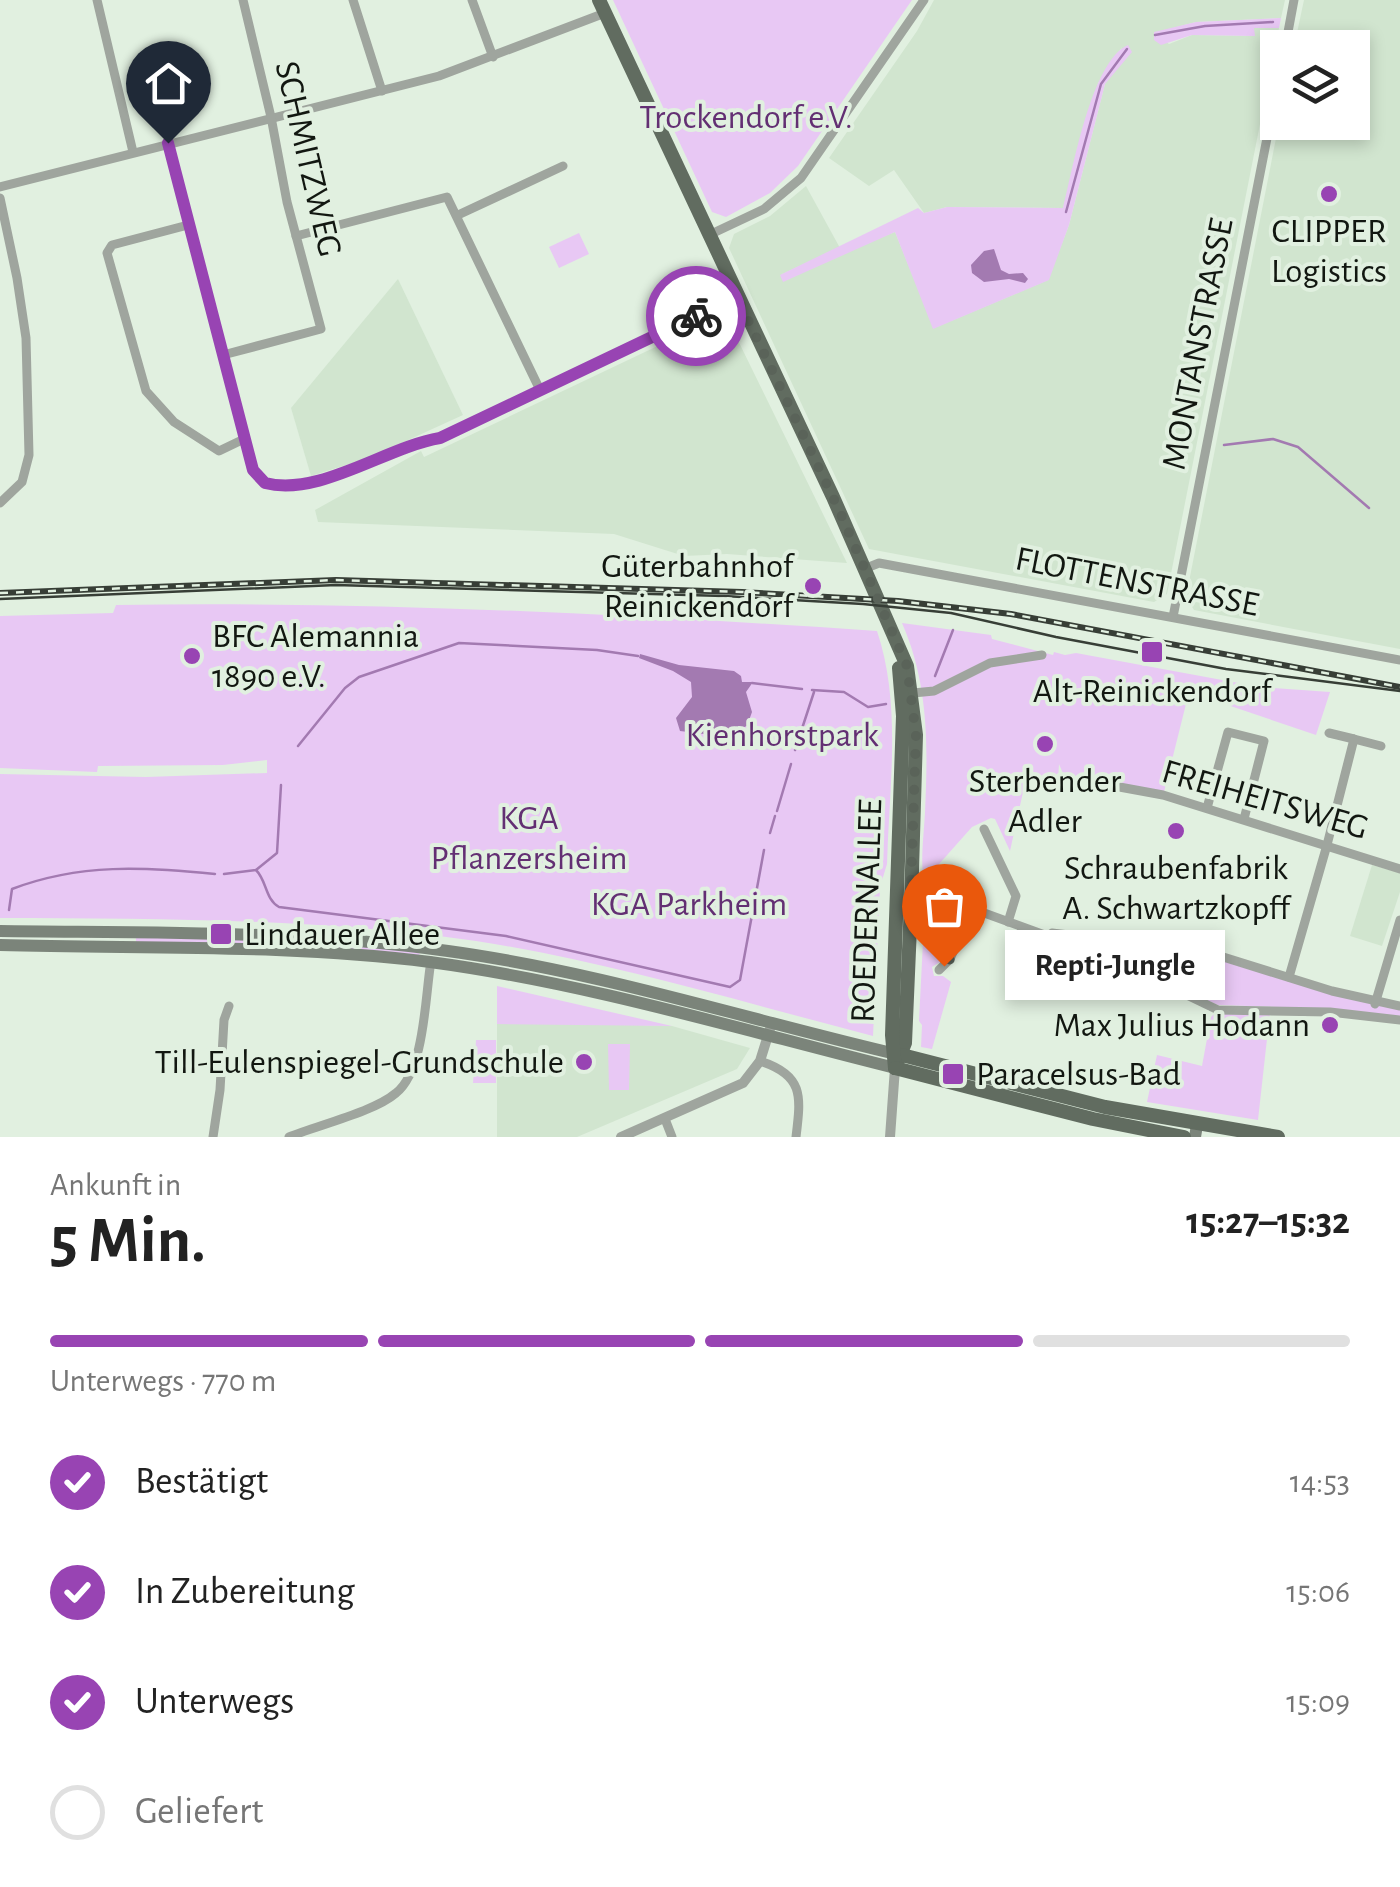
<!DOCTYPE html>
<html lang="de">
<meta charset="utf-8">
<style>
:root{--surface:#fff;--page:#f2f2f2;--text:#222;--muted:#767676;--line:#e0e0e0;--accent:#9844b3}
body{margin:0;font-family:"Alegreya Sans",sans-serif;background:var(--page);color:var(--text);height:100vh;display:flex;flex-direction:column;font-size:38px;white-space:nowrap}
*{box-sizing:border-box;margin:0}
p{font-size:32px;color:var(--muted)}
.icon{flex:none;width:55px;height:55px;fill:none;stroke:currentColor;stroke-width:2;stroke-linecap:round;stroke-linejoin:round}
.map{position:relative;height:1137px;overflow:hidden}
.side{display:flex;flex-direction:column;background:var(--surface);flex:1}
.side>*{flex:none}
.tools{position:absolute;left:1260px;top:30px;display:grid;gap:20px}
.tools a{display:grid;place-items:center;width:110px;height:110px;border-radius:0px;background:var(--surface);box-shadow:0 5px 15px #0003;font-size:50px}
.pin{position:absolute;display:grid;place-items:center;width:85px;height:85px;color:#fff;margin:-102px -42px;border-radius:50% 50% 50% 0;rotate:-45deg;box-shadow:0 0 10px #0007}
.pin .icon{rotate:45deg}
.courier{position:absolute;display:grid;place-items:center;width:100px;height:100px;margin:-50px;border:8px solid #9844b3;border-radius:50%;background:#fff;color:#222;box-shadow:0 2px 12px #0007}
.bubble{position:absolute;height:70px;border-radius:0px;background:var(--surface);box-shadow:0 5px 15px #0003;font-size:32px;font-weight:600;line-height:70px;text-align:center}
.summary em{font-style:normal;font-weight:600}
.summary div{display:flex;flex-direction:column-reverse}
.summary{display:flex;align-items:center;justify-content:space-between;height:170px;padding:0 50px}
h1{font-size:65px;font-weight:600;line-height:75px}
.bar{display:grid;grid-template-columns:repeat(4,1fr);gap:15px 10px;align-content:center;height:120px;padding:0 50px}
.bar i{height:12px;border-radius:8px;background:var(--line)}
.bar .on{background:var(--accent)}
.bar p{grid-column:span 4}
ol{padding:0 50px;list-style:none}
li{display:flex;align-items:center;gap:30px;height:110px}
li p{margin-inline-start:auto}
li .icon{padding:10px;border-radius:50%;background:var(--accent);color:#fff;stroke-width:4}
li:last-child{color:var(--muted)}
li i{width:55px;height:55px;border:5px solid var(--line);border-radius:50%}
.map>svg:first-child{display:block}
.built{fill:#d1e5cf}
.green{fill:#e8c8f4}
.water{fill:#a37ab1}
.lines{fill:none;stroke-linecap:round;stroke-linejoin:round}
.stream{stroke:#a37ab1;stroke-width:2.5}
.minor{stroke:#9fa59e;stroke-width:9}
.tertiary{stroke:#9fa59e;stroke-width:10}
.secondary{stroke:#7b847a;stroke-width:12}
.primary{stroke:#616c60;stroke-width:14}
.tram{stroke:#373e36;stroke-width:2.5}
.rail-casing{stroke:#373e36;stroke-width:6}
.rail{stroke:#e1f0e0;stroke-width:2.5;stroke-dasharray:8;stroke-linecap:butt}
.done{stroke:#5a6359;stroke-width:10;stroke-dasharray:0 18}
.route{stroke:#9844b3;stroke-width:12}
.poi-dot{fill:#9844b3;stroke:#e1f0e0;stroke-width:4}
.labels{text-anchor:middle;dominant-baseline:central;stroke-width:8;stroke-linejoin:round;paint-order:stroke}
.park-label{font-size:35px;fill:#632f73;stroke:#e1f0e0}
.street-label{font-size:35px;fill:#121711;stroke:#e1f0e0}
.poi-label{font-size:35px;fill:#121711;stroke:#e1f0e0}
</style>
<div class="map">
<svg width="1400" height="1137" viewBox="0 0 1400 1137">
<rect width="100%" height="100%" fill="#e1f0e0"/>
<g class="built">
<path d="M934,0H1285L1281,18L1196,22L1154,33L1169,44L1192,35L1254,36V28H1279L1167,594L1154,602L869,549L729,248L734,234L770,216L806,186L840,248L780,275L895,232L934,328L1048,280L1069,225L1105,84L1122,47L1098,83L1063,208L947,207L924,213L894,170L869,186L829,158L917,31Z"/>
<path d="M1304,0H1400V649L1194,610L1186,597L1279,123L1352,122V48L1294,47Z"/>
<path d="M398,279L463,415L369,458L311,476L291,408Z"/>
<path d="M725,314L847,563L727,554L684,556L614,534L318,522L315,510L421,451L424,457Z"/>
<path d="M1372,865L1400,873V892L1382,946L1350,936Z"/>
<path d="M569,1023L672,1026L750,1048L737,1069L577,1137H497V1024Z"/>
</g>
<g class="green">
<path d="M613,0H912L798,166L770,193L726,217L712,212Z"/>
<path d="M1281,18L1279,28H1254L1255,36L1192,35L1161,45L1154,40V32L1196,22Z"/>
<path d="M1128,45L1132,52L1105,84L1069,225L1049,280L933,329L895,232L783,282L780,275L918,208L924,213L947,207L1063,208C1073,170 1091,61 1128,45Z"/>
<path d="M579,233L589,254L559,268L549,247Z"/>
<path d="M116,605C366,601 624,614 877,631C902,705 889,788 887,864L880,887L873,1036C742,1002 610,962 476,941C318,918 160,919 0,918V774L146,777L267,773V760L223,765L98,766L97,772L0,768V616L113,613Z"/>
<path d="M902,623L991,635L992,639L1053,655L1054,652L1065,655L1076,653L1260,687L1330,692L1316,735L1189,692L1164,792L1064,776L1059,764L1058,780L1027,774L1010,851L995,819L991,818L972,827L924,881C920,862 924,834 925,812C928,746 929,685 902,623Z"/>
<path d="M925,902L963,918L958,921L948,942L954,943L948,957L932,967L934,976H943L951,982L932,1049L921,1047L922,1025L919,1021Z"/>
<path d="M136,936L252,937L420,950L419,958L136,944Z"/>
<path d="M1063,937L1209,955L1339,996L1400,1010V1016L1337,1009L1218,1005Z"/>
<path d="M497,986L672,1026L497,1024Z"/>
<path d="M1218,1010L1270,1012L1258,1120L1147,1102L1157,1055L1202,1066L1211,1017Z"/>
<path d="M476,1040H496V1083H473Z"/>
<path d="M608,1044H630L629,1090H609Z"/>
</g>
<g class="water">
<path d="M994,249L1001,270L1009,274L1023,273L1028,279L1025,283L1009,279L984,282L972,273L971,265L984,251Z"/>
<path d="M640,654L679,665L734,671L741,676L742,682H753L746,692L752,712L747,726L720,736L680,731L676,718L692,697L691,682L673,671L639,658Z"/>
</g>
<g class="lines">
<g class="stream">
<path d="M1155,35L1205,26L1273,22"/>
<path d="M1066,212L1101,84L1127,49"/>
<path d="M1224,445L1273,439L1298,447L1369,508"/>
<path d="M935,676L953,630"/>
<path d="M752,683L802,689"/>
<path d="M812,690L844,692L868,707L886,704"/>
<path d="M298,746L345,688L359,677L459,643L597,650L638,656"/>
<path d="M795,750L814,692"/>
<path d="M777,811L791,764"/>
<path d="M770,833L775,816"/>
<path d="M256,870C267,881 265,899 279,907L506,936L730,987L740,980L764,850"/>
<path d="M224,874L256,870L277,853L281,785"/>
<path d="M9,910L12,889C80,863 145,867 215,874"/>
</g>
<g class="minor">
<path d="M97,0L133,152"/>
<path d="M353,0L382,91"/>
<path d="M472,0L493,57"/>
<path d="M1285,48L1294,0"/>
<path d="M168,143L253,471L265,483C320,497 386,447 440,438L737,297"/>
<path d="M0,187L439,76L605,13"/>
<path d="M0,198L17,278L26,338L29,455L22,482L0,503"/>
<path d="M458,215L563,166"/>
<path d="M188,225L112,245L107,253L146,391L174,422L219,451L244,439"/>
<path d="M709,235L764,209L801,178L924,0"/>
<path d="M296,236L447,197L540,390"/>
<path d="M223,355L321,329L287,202L271,117L243,0"/>
<path d="M864,569L879,563L1400,660"/>
<path d="M1173,617L1278,82"/>
<path d="M913,693L934,691L990,663L1042,655"/>
<path d="M1354,739L1381,746"/>
<path d="M1114,786L1163,795L1400,869"/>
<path d="M1207,808L1228,732L1264,741L1244,819"/>
<path d="M984,829L1016,896L1008,922"/>
<path d="M910,886L1116,961L1218,1010L1330,1012L1400,1020"/>
<path d="M1052,933L1204,951L1332,991L1400,1006"/>
<path d="M939,970L950,959L972,909"/>
<path d="M1289,977L1327,845L1354,739L1329,733"/>
<path d="M1375,1004L1400,920"/>
<path d="M760,1061C804,1075 801,1096 796,1137"/>
<path d="M665,1119L672,1137"/>
<path d="M213,1137L220,1090L224,1020L229,1006"/>
<path d="M289,1137C318,1125 374,1112 396,1093C425,1070 425,996 431,961"/>
</g>
<g class="tertiary">
<path d="M621,1137L743,1083L760,1061L770,1029"/>
<path d="M890,1137L895,1068"/>
</g>
<g class="secondary">
<path d="M0,931C149,933 300,930 448,951C601,972 749,1020 900,1055"/>
<path d="M0,945C144,949 288,944 430,962C587,983 742,1030 895,1068"/>
<path d="M1195,1137L1197,1125"/>
</g>
<g class="primary">
<path d="M599,0L833,497L907,666L916,735L911,904L905,1043L895,1068"/>
<path d="M902,1055L1105,1107L1278,1137"/>
<path d="M895,1068L892,1035L903,716L899,668"/>
<path d="M895,1068L1093,1119L1184,1137"/>
</g>
<path class="tram" d="M0,599L336,585L724,596L863,604L951,613L1056,637L1226,669L1400,691"/>
<g class="rail-casing">
<path id="rail" d="M0,593L336,580L742,592L898,601L1011,614L1400,687"/>
</g>
<use href="#rail" class="rail"/>
</g>
<g class="lines">
<path class="done" d="M696,316L737,297L839,510L907,666L916,735L911,886L972,910L950,959L944,966"/>
<path class="route" d="M168,143L253,470L265,483C320,497 386,447 440,438L696,316"/>
</g>
<g class="poi-dot">
<circle cx="1329" cy="194" r="10"/>
<circle cx="813" cy="586" r="10"/>
<rect x="1140" y="640" width="24" height="24" rx="5"/>
<circle cx="192" cy="656" r="10"/>
<circle cx="1045" cy="744" r="10"/>
<circle cx="1176" cy="831" r="10"/>
<rect x="209" y="922" width="24" height="24" rx="5"/>
<circle cx="1330" cy="1025" r="10"/>
<circle cx="584" cy="1062" r="10"/>
<rect x="941" y="1062" width="24" height="24" rx="5"/>
</g>
<g class="labels">
<g class="park-label">
<text x="746" y="117">Trockendorf e.V.</text>
<text x="782" y="735">Kienhorstpark</text>
<text x="529" y="818">KGA<tspan x="529" dy="40">Pflanzersheim</tspan></text>
<text x="689" y="904">KGA Parkheim</text>
</g>
<g class="street-label">
<text transform="translate(308 159) rotate(77)">SCHMITZWEG</text>
<text transform="translate(1198 344) rotate(-79)">MONTANSTRASSE</text>
<text transform="translate(1137 582) rotate(11)">FLOTTENSTRASSE</text>
<text transform="translate(1265 800) rotate(16)">FREIHEITSWEG</text>
<text transform="translate(867 911) rotate(-88)">ROEDERNALLEE</text>
</g>
<g class="poi-label">
<text x="1329" y="231">CLIPPER<tspan x="1329" dy="40">Logistics</tspan></text>
<text x="793" y="566" text-anchor="end">Güterbahnhof<tspan x="793" dy="40">Reinickendorf</tspan></text>
<text x="212" y="636" text-anchor="start">BFC Alemannia<tspan x="212" dy="40">1890 e.V.</tspan></text>
<text x="1152" y="691">Alt-Reinickendorf</text>
<text x="1045" y="781">Sterbender<tspan x="1045" dy="40">Adler</tspan></text>
<text x="1176" y="868">Schraubenfabrik<tspan x="1176" dy="40">A. Schwartzkopff</tspan></text>
<text x="244" y="934" text-anchor="start">Lindauer Allee</text>
<text x="1310" y="1025" text-anchor="end">Max Julius Hodann</text>
<text x="564" y="1062" text-anchor="end">Till-Eulenspiegel-Grundschule</text>
<text x="976" y="1074" text-anchor="start">Paracelsus-Bad</text>
</g>
</g>
</svg>
<div class="tools">
<a><svg class="icon" aria-label="layers" viewBox="0 0 24 24"><path d="M12 4l9 5-9 5-9-5zM3 14l9 5 9-5"/></svg></a>
</div>
<div class="pin" style="left:944px;top:966px;background:#ea580c"><svg class="icon" aria-label="bag" viewBox="0 0 24 24"><path d="M5 8h14l-1 12H6zM9 8a3 3 0 0 1 6 0"/></svg></div>
<div class="pin" style="left:168px;top:143px;background:#1f2937"><svg class="icon" aria-label="home" viewBox="0 0 24 24"><path d="M3 11l9-7 9 7M6 9v11h12V9"/></svg></div>
<div class="courier" style="left:696px;top:316px"><svg class="icon" aria-label="bike" viewBox="0 0 24 24"><circle cx="6" cy="16" r="4"/><circle cx="18" cy="16" r="4"/><path d="M6 16l4-8h5l3 8M10 8l3 8H6M13 5h3"/></svg></div>
<div class="bubble" style="left:1005px;top:930px;width:220px">Repti-Jungle</div>
</div>
<section class="side">
<div class="summary"><div><h1>5 Min.</h1><p>Ankunft in</p></div><em>15:27–15:32</em></div>
<div class="bar"><i class="on"></i><i class="on"></i><i class="on"></i><i></i><p>Unterwegs · 770 m</p></div>
<ol>
<li><svg class="icon" aria-label="check" viewBox="0 0 24 24"><path d="M5 12l5 5 9-10"/></svg>Bestätigt<p>14:53</p></li>
<li><svg class="icon" aria-label="check" viewBox="0 0 24 24"><path d="M5 12l5 5 9-10"/></svg>In Zubereitung<p>15:06</p></li>
<li><svg class="icon" aria-label="check" viewBox="0 0 24 24"><path d="M5 12l5 5 9-10"/></svg>Unterwegs<p>15:09</p></li>
<li><i></i>Geliefert</li>
</ol>
</section>
